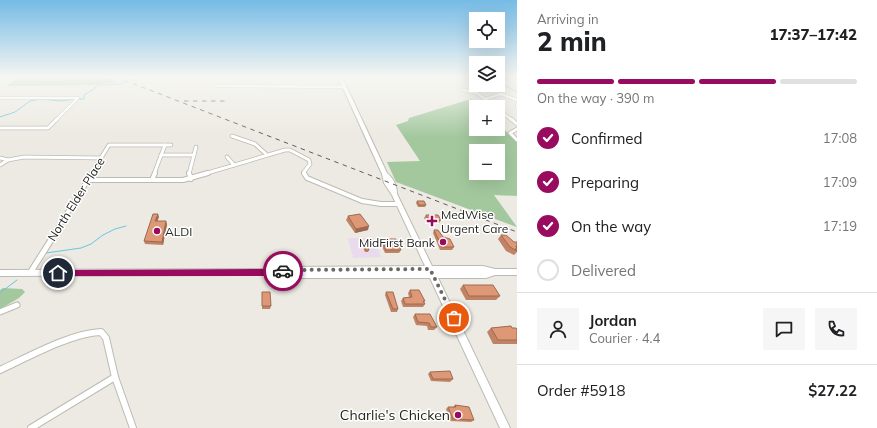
<!DOCTYPE html>
<meta charset="utf-8">
<style>
:root{--surface:#fff;--page:#f6f6f6;--text:#202124;--muted:#757577;--line:#e0e0e0;--accent:#990b5e}
body{margin:0;font-family:Mulish,sans-serif;background:var(--page);color:var(--text);height:100vh;display:flex;flex-direction:column;font-size:15px;white-space:nowrap}
*{box-sizing:border-box;margin:0}
p{font-size:13px;color:var(--muted)}
.icon{flex:none;width:22px;height:22px;fill:none;stroke:currentColor;stroke-width:2;stroke-linecap:round;stroke-linejoin:round}
.map{position:relative;flex:1;overflow:hidden}
.details{display:flex;flex-direction:column;background:var(--surface);width:360px}
.details>*{flex:none}
.tools{position:absolute;left:469px;top:12px;display:grid;gap:8px}
.tools a{display:grid;place-items:center;width:36px;height:36px;border-radius:0px;background:var(--surface);box-shadow:0 4px 16px #0002;font-size:20px}
.pin{position:absolute;display:grid;place-items:center;width:34px;height:34px;color:#fff;margin:-17px;border:2px solid #fff;border-radius:50%;box-shadow:0 1px 4px #0007}
.courier{position:absolute;display:grid;place-items:center;width:40px;height:40px;margin:-20px;border:3px solid #990b5e;border-radius:50%;background:#fff;color:#222;box-shadow:0 1px 5px #0007}
.summary em{font-style:normal;font-weight:800}
.summary div{display:flex;flex-direction:column-reverse}
.summary{display:flex;align-items:center;justify-content:space-between;height:68px;padding:0 20px}
h1{font-size:26px;font-weight:800;line-height:30px}
.bar{display:grid;grid-template-columns:repeat(4,1fr);gap:6px 4px;align-content:center;height:48px;padding:0 20px}
.bar i{height:5px;border-radius:3px;background:var(--line)}
.bar .current{background:var(--accent)}
.bar p{grid-column:span 4}
.line{display:flex;align-items:center;gap:10px;padding:0 20px;border-top:1px solid var(--line)}
.line div{flex:1}
.round{display:grid;place-items:center;flex:none;width:42px;height:42px;border-radius:0px;background:var(--page)}
ol{padding:0 20px;list-style:none}
li{display:flex;align-items:center;gap:12px;height:44px}
li p{margin-inline-start:auto}
li .icon{padding:4px;border-radius:50%;background:var(--accent);color:#fff;stroke-width:4}
li:last-child{color:var(--muted)}
li i{width:22px;height:22px;border:2px solid var(--line);border-radius:50%}
main{display:flex;flex:1;min-height:0}
.map>svg:first-child{display:block}
.commercial{fill:#e9daed}
.green{fill:#a3c89e;fill-rule:evenodd}
.lines{fill:none;stroke-linecap:round;stroke-linejoin:round}
.stream{stroke:#68c5e3;stroke-width:1}
.street-far4-casing{stroke:#bcbbb3;stroke-width:3.5}
.street-far3-casing{stroke:#bcbbb3;stroke-width:4.5}
.street-far2-casing{stroke:#bcbbb3;stroke-width:6}
.street-far1-casing{stroke:#bcbbb3;stroke-width:7}
.street-casing{stroke:#bcbbb3;stroke-width:8}
.primary-casing{stroke:#bcbbb3;stroke-width:2}
.street-far4{stroke:#fff;stroke-width:2.5}
.street-far3{stroke:#fff;stroke-width:3}
.street-far2{stroke:#fff;stroke-width:4}
.street-far1{stroke:#fff;stroke-width:5}
.street{stroke:#fff;stroke-width:6}
.primary{fill:#fff;fill-rule:evenodd}
.rail{stroke:#5e5d59;stroke-width:1;stroke-dasharray:4.5 4.5;stroke-linecap:butt}
.wall{fill:#c08365}
.shaded-wall{fill:#9c6a52}
.building{fill:#df9875;stroke:#9c6a52}
.route{fill:#990b5e}
.done{stroke:#6a6965;stroke-width:4;stroke-dasharray:0 7.2}
.poi-dot{fill:#990b5e;stroke:#fff;stroke-width:1.5}
.labels{text-anchor:middle;dominant-baseline:central;stroke-width:3;stroke-linejoin:round;paint-order:stroke}
.street-label{font-size:12px;fill:#242421;stroke:#fff}
.poi-label{font-size:12px;fill:#242421;stroke:#fff;text-anchor:start}
.near-poi-label{font-size:14px;fill:#242421;stroke:#fff;text-anchor:end}
</style>
<main>
<div class="map">
<svg width="517" height="428" viewBox="0 0 517 428">
<rect width="100%" height="100%" fill="#eceae2"/>
<path class="commercial" d="M348,238H374L381,257L353,258Z"/>
<g class="green">
<path d="M18,77H106L118,82L93,85L7,86Z"/>
<path d="M471,99L480,107H476V129H498V124L517,141V196L494,195L517,227L396,182L387,162L420,161L396,125L408,121L409,118ZM476,151H498V173H476Z"/>
<path d="M3,288L22,289L25,292L19,298L0,309V290Z"/>
</g>
<g class="lines">
<g class="stream">
<path d="M509,77L503,82V84L517,92"/>
<path d="M145,78L148,77"/>
<path d="M131,80H139"/>
<path d="M79,99H84V95L94,89L97,85L121,84L126,82"/>
<path d="M0,117L15,112L30,101L41,99L60,101L76,99"/>
<path d="M46,253L81,248L91,244L103,235L115,229L126,226"/>
<path d="M0,293L17,280"/>
</g>
<g class="street-far4-casing">
<g id="street-far4">
<path d="M381,77H436"/>
<path d="M217,86L344,87"/>
<path d="M463,90L477,93L495,107"/>
<path d="M0,98H78"/>
<path d="M485,99L501,94L517,100"/>
<path d="M517,105V106"/>
<path d="M498,110L512,120"/>
<path d="M56,120L78,98"/>
</g>
</g>
<g class="street-far3-casing">
<g id="street-far3">
<path d="M511,119L517,124"/>
<path d="M0,128H48L57,119"/>
<path d="M517,129L510,133L517,140"/>
<path d="M232,136L255,144L266,154"/>
<path d="M161,155H194"/>
<path d="M227,157L234,165"/>
<path d="M0,158L8,160L24,157L102,158"/>
<path d="M0,165L8,160"/>
<path d="M91,174L109,145H171"/>
<path d="M154,174L165,145"/>
<path d="M189,174L196,147"/>
<path d="M204,174L285,150H290L309,160L310,164L304,172V174"/>
</g>
</g>
<g class="street-far2-casing">
<g id="street-far2">
<path d="M189,173L191,179"/>
<path d="M304,173L307,178L362,201L381,204H399"/>
<path d="M88,180H183L208,173"/>
<path d="M152,180L155,173"/>
<path d="M50,241L92,173"/>
</g>
</g>
<g class="street-far1-casing">
<g id="street-far1">
<path d="M30,273L51,240"/>
<path d="M0,312L17,305"/>
</g>
</g>
<g class="street-casing">
<g id="street">
<path d="M0,370C28,357 71,333 101,332L106,338L115,377L133,428"/>
<path d="M31,428L115,377"/>
</g>
</g>
<g class="primary-casing">
<path id="primary" d="M338,77H342L387,173C394,179 397,186 397,194L432,266H483L495,269H517V275H495L486,278H438L510,428H500L430,278H288L279,275L0,276V270L279,269L287,267L425,266L392,195L384,183L382,174Z"/>
</g>
<use href="#street-far4" class="street-far4"/>
<use href="#street-far3" class="street-far3"/>
<use href="#street-far2" class="street-far2"/>
<use href="#street-far1" class="street-far1"/>
<use href="#street" class="street"/>
<use href="#primary" class="primary"/>
<g class="rail">
<path d="M116,77L517,232"/>
<path d="M184,101H229"/>
</g>
</g>
<g class="wall">
<path d="M417,201L426,205L425,207H418L416,203Z"/>
<path d="M426,215L441,220L439,223H427L424,218Z"/>
<path d="M348,216L368,230L355,233L346,220Z"/>
<path d="M159,217L157,221L167,224L163,245L145,244L144,241Z"/>
<path d="M434,230L443,237L454,247L452,250H440L433,233Z"/>
<path d="M501,235L514,242H517V252L514,255L506,251L498,239Z"/>
<path d="M382,239L401,250L399,253H385L380,242Z"/>
<path d="M363,243L369,250L368,252H365L362,245Z"/>
<path d="M463,285L500,296L496,300H466L460,289Z"/>
<path d="M410,290L425,301L424,302L425,304L423,307H403L401,301L403,298L409,297L408,293Z"/>
<path d="M262,292L271,306L270,309H262Z"/>
<path d="M386,292L398,309L397,312H391L385,295Z"/>
<path d="M415,314L437,327L434,330H428L427,326L416,325L413,317Z"/>
<path d="M491,328H512L517,329V344H493L487,332Z"/>
<path d="M430,372L453,379L450,382L431,381L428,374Z"/>
<path d="M455,405L474,420L471,422L450,421L446,409L448,407H453Z"/>
</g>
<g class="shaded-wall">
<path d="M158,214L159,217L156,224L155,221Z"/>
<path d="M166,221L167,224L163,245L162,242Z"/>
<path d="M369,226L368,230L355,233L356,229Z"/>
</g>
<g class="building">
<path d="M417,201H424L426,205H419Z"/>
<path d="M153,214H158L155,221H166L162,242L144,241Z"/>
<path d="M360,214L369,226L356,229L348,216Z"/>
<path d="M426,215H438L441,220H429Z"/>
<path d="M434,230H438L443,237L450,239L454,247H442Z"/>
<path d="M501,235H506L514,242H517V246H516L517,249H515L517,251L510,247Z"/>
<path d="M382,239H396L401,250H386Z"/>
<path d="M363,243H367L369,250H365Z"/>
<path d="M463,285H493L500,296H469Z"/>
<path d="M410,290H419L425,301H423L425,304H405L403,298L412,297Z"/>
<path d="M262,292H270L271,306H262Z"/>
<path d="M386,292H393L398,309H393Z"/>
<path d="M415,314H430L437,327H431L429,323L418,322Z"/>
<path d="M511,326L512,328H516L517,329V340H498L491,328Z"/>
<path d="M450,371L453,379H433L430,372Z"/>
<path d="M455,405L469,407L474,420L453,419L448,407H456Z"/>
</g>
<linearGradient id="sky" x2="0" y2="1"><stop stop-color="#75bbe6"/><stop offset="0.56" stop-color="#f6f6f2"/><stop offset="1" stop-color="#f6f6f2" stop-opacity="0"/></linearGradient>
<rect width="517" height="137" fill="url(#sky)"/>
<path class="route" d="M283,268L286,271L285,273L279,276H58L54,273L58,270L279,269Z"/>
<g class="lines">
<path class="done" d="M283,271L287,270L430,269L454,318"/>
</g>
<g class="poi-dot">
<path d="M430 215h4v4h4v4h-4v4h-4v-4h-4v-4h4z"/>
<circle cx="157" cy="231" r="4"/>
<circle cx="443" cy="242" r="4"/>
<circle cx="458" cy="415" r="4"/>
</g>
<g class="labels">
<g class="street-label">
<text transform="translate(76 199) rotate(-58)">North Elder Place</text>
</g>
<g class="poi-label">
<text x="441" y="214">MedWise<tspan x="441" dy="14">Urgent Care</tspan></text>
<text x="165" y="231">ALDI</text>
<text x="435" y="242" text-anchor="end">MidFirst Bank</text>
</g>
<g class="near-poi-label">
<text x="450" y="415">Charlie's Chicken</text>
</g>
</g>
</svg>
<div class="tools">
<a><svg class="icon" aria-label="locate" viewBox="0 0 24 24"><circle cx="12" cy="12" r="6"/><path d="M12 2v4M12 18v4M2 12h4M18 12h4"/></svg></a>
<a><svg class="icon" aria-label="layers" viewBox="0 0 24 24"><path d="M12 4l9 5-9 5-9-5zM3 14l9 5 9-5"/></svg></a>
<a>+</a>
<a>−</a>
</div>
<div class="pin" style="left:454px;top:318px;background:#ea580c"><svg class="icon" aria-label="bag" viewBox="0 0 24 24"><path d="M5 8h14l-1 12H6zM9 8a3 3 0 0 1 6 0"/></svg></div>
<div class="pin" style="left:58px;top:273px;background:#1f2937"><svg class="icon" aria-label="home" viewBox="0 0 24 24"><path d="M3 11l9-7 9 7M6 9v11h12V9"/></svg></div>
<div class="courier" style="left:283px;top:271px"><svg class="icon" aria-label="car" viewBox="0 0 24 24"><path d="M5 17H2v-5l4-1 3-4h7l3 4 3 1v5h-3M9 17h6M6 11h13"/><circle cx="7" cy="17" r="2"/><circle cx="17" cy="17" r="2"/></svg></div>
</div>
<section class="details">
<div class="summary"><div><h1>2 min</h1><p>Arriving in</p></div><em>17:37–17:42</em></div>
<div class="bar"><i class="current"></i><i class="current"></i><i class="current"></i><i></i><p>On the way · 390 m</p></div>
<ol>
<li><svg class="icon" aria-label="check" viewBox="0 0 24 24"><path d="M5 12l5 5 9-10"/></svg>Confirmed<p>17:08</p></li>
<li><svg class="icon" aria-label="check" viewBox="0 0 24 24"><path d="M5 12l5 5 9-10"/></svg>Preparing<p>17:09</p></li>
<li><svg class="icon" aria-label="check" viewBox="0 0 24 24"><path d="M5 12l5 5 9-10"/></svg>On the way<p>17:19</p></li>
<li><i></i>Delivered</li>
</ol>
<div class="line" style="height:72px"><a class="round"><svg class="icon" aria-label="person" viewBox="0 0 24 24"><circle cx="12" cy="8" r="4"/><path d="M4 21q1-7 8-7t8 7"/></svg></a><div><b>Jordan</b><p>Courier · 4.4</p></div><a class="round"><svg class="icon" aria-label="chat" viewBox="0 0 24 24"><path d="M4 5h16v11H9l-5 4z"/></svg></a><a class="round"><svg class="icon" aria-label="phone" viewBox="0 0 24 24"><path d="M5 4h4l2 5-3 2q2 4 5 5l2-3 5 2v4C11 20 4 13 5 4z"/></svg></a></div>
<div class="line" style="height:52px"><div>Order #5918</div><b>$27.22</b></div>
</section>
</main>
